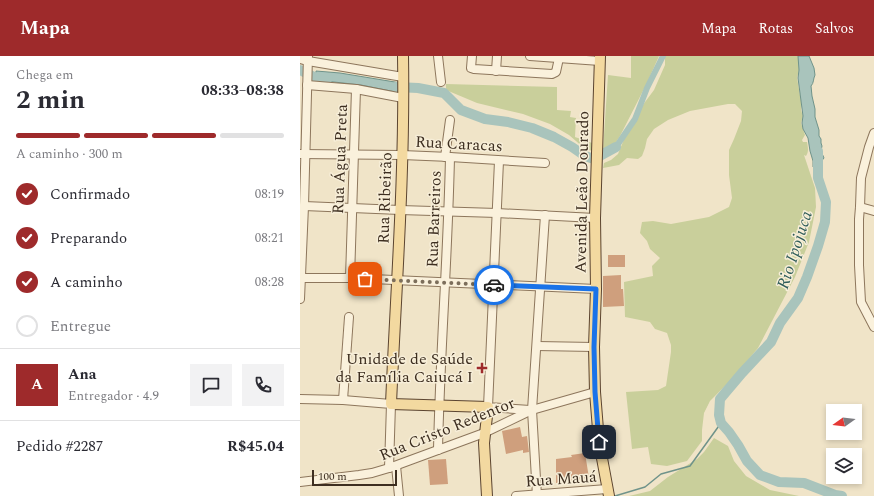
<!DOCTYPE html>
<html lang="pt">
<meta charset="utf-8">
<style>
:root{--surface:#fff;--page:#f2f2f3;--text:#2b2b33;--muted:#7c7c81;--line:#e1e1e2;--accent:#9e2a2b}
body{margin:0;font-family:Spectral,serif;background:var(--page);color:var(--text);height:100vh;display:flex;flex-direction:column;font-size:15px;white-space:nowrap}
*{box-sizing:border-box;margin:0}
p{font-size:13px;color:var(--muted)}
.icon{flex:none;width:22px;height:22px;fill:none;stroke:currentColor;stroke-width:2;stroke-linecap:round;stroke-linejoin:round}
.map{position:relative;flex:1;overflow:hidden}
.details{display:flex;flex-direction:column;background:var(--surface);width:300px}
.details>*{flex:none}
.needle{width:26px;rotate:256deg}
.tools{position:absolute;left:526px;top:348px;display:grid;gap:8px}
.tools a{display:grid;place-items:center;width:36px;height:36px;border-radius:0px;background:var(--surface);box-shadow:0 2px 6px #0003;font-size:20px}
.scale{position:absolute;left:12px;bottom:10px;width:85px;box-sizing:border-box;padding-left:4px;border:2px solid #3d2e20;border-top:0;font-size:11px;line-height:14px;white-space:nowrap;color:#3d2e20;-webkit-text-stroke:3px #f7eed8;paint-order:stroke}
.pin{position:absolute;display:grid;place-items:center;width:34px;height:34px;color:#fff;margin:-17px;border-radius:8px;box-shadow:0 2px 6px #0006}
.courier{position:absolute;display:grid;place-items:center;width:40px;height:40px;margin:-20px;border:3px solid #1a73e8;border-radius:50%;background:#fff;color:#222;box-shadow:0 1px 5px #0007}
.head em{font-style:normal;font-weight:700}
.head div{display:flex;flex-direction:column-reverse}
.head{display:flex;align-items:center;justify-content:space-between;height:68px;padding:0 16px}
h1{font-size:26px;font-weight:700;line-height:30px}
.bar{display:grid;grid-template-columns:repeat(4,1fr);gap:6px 4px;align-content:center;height:48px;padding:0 16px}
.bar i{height:5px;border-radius:3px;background:var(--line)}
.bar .selected{background:var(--accent)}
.bar p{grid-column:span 4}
.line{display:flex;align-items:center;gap:10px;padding:0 16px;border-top:1px solid var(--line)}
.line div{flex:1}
.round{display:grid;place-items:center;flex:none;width:42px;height:42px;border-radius:0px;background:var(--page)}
ol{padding:0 16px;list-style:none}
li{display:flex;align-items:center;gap:12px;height:44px}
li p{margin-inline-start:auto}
li .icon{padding:4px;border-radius:50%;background:var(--accent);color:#fff;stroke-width:4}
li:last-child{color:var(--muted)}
li i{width:22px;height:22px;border:2px solid var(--line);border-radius:50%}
header{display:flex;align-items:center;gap:24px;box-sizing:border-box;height:56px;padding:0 20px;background:var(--accent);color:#fff}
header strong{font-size:19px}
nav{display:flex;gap:22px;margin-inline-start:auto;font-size:14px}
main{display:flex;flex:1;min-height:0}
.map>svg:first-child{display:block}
.green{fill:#c9cf9b}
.water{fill:#a9c4bc;stroke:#6f938a}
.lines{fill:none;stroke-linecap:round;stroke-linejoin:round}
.stream{stroke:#6f938a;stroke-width:1.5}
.canal{stroke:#a9c4bc;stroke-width:6}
.river{stroke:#a9c4bc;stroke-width:10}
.building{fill:#cf9f7d}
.minor-casing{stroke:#8d765c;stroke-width:10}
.major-casing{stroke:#5b4430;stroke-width:12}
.minor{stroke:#faf1dc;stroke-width:8}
.major{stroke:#f3d9a0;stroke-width:10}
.done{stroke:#7c6e5b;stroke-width:4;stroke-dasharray:0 7.2}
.route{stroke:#1a73e8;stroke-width:5}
.poi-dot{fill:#9e2a2b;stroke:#f7eed8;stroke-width:1.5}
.labels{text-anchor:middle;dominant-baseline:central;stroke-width:3;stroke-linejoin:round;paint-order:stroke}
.street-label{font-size:16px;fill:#3d2e20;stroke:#f7eed8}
.poi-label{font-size:16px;fill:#3d2e20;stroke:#f7eed8;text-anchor:end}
.water-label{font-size:17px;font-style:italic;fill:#2f5d5a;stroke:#f7eed8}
</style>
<header>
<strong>Mapa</strong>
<nav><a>Mapa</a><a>Rotas</a><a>Salvos</a></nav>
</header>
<main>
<section class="details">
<div class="head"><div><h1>2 min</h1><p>Chega em</p></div><em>08:33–08:38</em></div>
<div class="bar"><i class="selected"></i><i class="selected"></i><i class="selected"></i><i></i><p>A caminho · 300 m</p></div>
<ol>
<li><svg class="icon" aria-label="check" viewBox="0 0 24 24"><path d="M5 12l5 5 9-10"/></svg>Confirmado<p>08:19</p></li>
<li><svg class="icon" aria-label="check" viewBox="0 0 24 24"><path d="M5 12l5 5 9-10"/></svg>Preparando<p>08:21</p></li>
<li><svg class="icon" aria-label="check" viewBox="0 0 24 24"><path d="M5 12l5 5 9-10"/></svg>A caminho<p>08:28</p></li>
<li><i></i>Entregue</li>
</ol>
<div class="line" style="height:72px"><b class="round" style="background:var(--accent);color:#fff">A</b><div><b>Ana</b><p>Entregador · 4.9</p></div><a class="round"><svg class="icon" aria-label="chat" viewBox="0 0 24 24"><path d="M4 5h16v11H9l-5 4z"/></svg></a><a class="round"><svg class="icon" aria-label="phone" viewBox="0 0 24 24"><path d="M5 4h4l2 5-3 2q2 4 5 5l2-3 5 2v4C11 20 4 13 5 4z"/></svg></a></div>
<div class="line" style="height:52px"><div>Pedido #2287</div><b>R$45.04</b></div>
</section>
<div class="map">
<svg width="574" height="440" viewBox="0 0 574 440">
<rect width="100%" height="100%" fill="#f0e4c8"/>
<g class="green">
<path d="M331,0H359L347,27L320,80L314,89L303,94L308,19L331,22Z"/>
<path d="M365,0H498L499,14L497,22L501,45V54L503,60L501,67L505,79L502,84L503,86H507C508,92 509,95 506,100L504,99L515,132L516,151L509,186L495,221L458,292L433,322L410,345L404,357L402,374V385L387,405L367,410L351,408L348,391L332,393L326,336L358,334L366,330L371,296V289L367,277L355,273L350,266L325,261L324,226L353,220L352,210L360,202L350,193L347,185L340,177L342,166L353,165L371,168L409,161L429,151L432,142L429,119V94L434,83L441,65L442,55L435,48H428L390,55L368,64L354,73L347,83L345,92L342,100L338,103L327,102L319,109L303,112L304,107L311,104L318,98L327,76L334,67L338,57L345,46L354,34L365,9Z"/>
<path d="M146,28L257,31V54L271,55L270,61L276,62L275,81L295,88V96L284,92L269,79L250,68L223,58L177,47L146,34Z"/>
<path d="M414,382L428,390L434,405L446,420L470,434L499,440H329L350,435L368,421L397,403L404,396Z"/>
</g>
<g class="water">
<path d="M498,0H509L514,12L515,19C513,23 514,27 511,30L512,40L515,53V61L519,74V80L521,83V87L522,90L521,95L524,102L520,107L513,111V105L510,95L508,82L503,73L502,67L503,60L498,22L499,14Z"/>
<path d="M16,15L40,17L101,27V37L61,29L16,24Z"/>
</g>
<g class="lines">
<path class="stream" d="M315,440L345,431L361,418L390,410L421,367"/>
<path class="canal" d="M316,91L335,63L347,32L363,0"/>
<g class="river">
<path d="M0,14L14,21L28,22"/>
<path d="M96,31L118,32L144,37L161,54L185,63L208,66L232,72L254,81L272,91L285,100L294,103L316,91"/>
<path d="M518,95V122L526,146L525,166L518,190L507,221L498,242L480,267L471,286L442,317L420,343L419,359L421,367L429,376L438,389L447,405L460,419L479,426L504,427L535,439L542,440"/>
</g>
</g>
<g class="building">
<rect x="308" y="199" width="17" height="12"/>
<path d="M321,219V233H323L324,250L303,251V220Z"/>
<path d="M220,371L222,381L227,380L229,396L223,397V394L206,398L202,375Z"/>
<path d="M285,397L289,422L256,427V403L272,401L271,399Z"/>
<path d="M146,403L148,428L130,429L128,404Z"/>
</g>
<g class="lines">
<g class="minor-casing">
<g id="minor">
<path d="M138,0L141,26"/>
<path d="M172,0L171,12L174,13L252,18L256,16L259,2"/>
<path d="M230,0L300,5"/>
<path d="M0,3L8,5L103,21"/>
<path d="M196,15L197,0"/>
<path d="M7,29L56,33L103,42"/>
<path d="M574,77L569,91L561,122L560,151L559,163V209L561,246L574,271"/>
<path d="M0,98L102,99L150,101L245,107"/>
<path d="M145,101L150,64"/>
<path d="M199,105L188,351L230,354"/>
<path d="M4,150L100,154L197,157L295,162"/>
<path d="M560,151L574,155"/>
<path d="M0,222H50L296,233"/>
<path d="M50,222L56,33"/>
<path d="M0,243L4,150L8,0"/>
<path d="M237,290L294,291"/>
<path d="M0,343L43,344L91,348L89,412"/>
<path d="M43,344L49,261"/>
<path d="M138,394C140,296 148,199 150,101"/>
<path d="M96,410L99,440"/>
<path d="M0,426L59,419L72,417L89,412L184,377L232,354L295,336"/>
<path d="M216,440L307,433"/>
<path d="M237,440L232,354L245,159"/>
</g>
</g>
<g class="major-casing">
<g id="major">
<path d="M103,0C105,116 96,232 91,348L188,351L184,387L187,440"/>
<path d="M300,0L295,162L296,233L294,291L295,336L299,386L309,440"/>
</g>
</g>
<use href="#minor" class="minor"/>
<use href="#major" class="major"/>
</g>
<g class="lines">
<path class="done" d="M65,223L194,229"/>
<path class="route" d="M194,229L296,233L294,291L295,336L299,386"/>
</g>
<path class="poi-dot" d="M180 306h4v4h4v4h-4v4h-4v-4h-4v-4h4z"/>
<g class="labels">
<g class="street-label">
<text transform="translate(159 88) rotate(3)">Rua Caracas</text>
<text transform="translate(40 103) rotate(-88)">Rua Água Preta</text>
<text transform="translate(282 136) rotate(-89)">Avenida Leão Dourado</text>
<text transform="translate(85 142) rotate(-88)">Rua Ribeirão</text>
<text transform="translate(134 163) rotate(-88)">Rua Barreiros</text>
<text transform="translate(147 373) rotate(-22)">Rua Cristo Redentor</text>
<text transform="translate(261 423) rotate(-4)">Rua Mauá</text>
</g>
<g class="poi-label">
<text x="173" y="303">Unidade de Saúde<tspan x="173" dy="18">da Família Caiucá I</tspan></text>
</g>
<g class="water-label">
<text transform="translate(495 194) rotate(-72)">Rio Ipojuca</text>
</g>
</g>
</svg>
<div class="tools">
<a><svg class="needle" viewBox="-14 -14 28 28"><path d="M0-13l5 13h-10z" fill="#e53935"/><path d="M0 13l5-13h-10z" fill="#7c7c81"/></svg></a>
<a><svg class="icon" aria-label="layers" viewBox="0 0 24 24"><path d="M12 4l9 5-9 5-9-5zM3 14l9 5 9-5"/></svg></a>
</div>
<div class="scale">100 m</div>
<div class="pin" style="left:65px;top:223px;background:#ea580c"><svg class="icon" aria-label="bag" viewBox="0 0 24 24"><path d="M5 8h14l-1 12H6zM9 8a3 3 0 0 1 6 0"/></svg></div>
<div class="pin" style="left:299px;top:386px;background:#1f2937"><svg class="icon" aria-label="home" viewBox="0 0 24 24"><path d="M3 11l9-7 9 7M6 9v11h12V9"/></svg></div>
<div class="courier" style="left:194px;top:229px"><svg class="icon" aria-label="car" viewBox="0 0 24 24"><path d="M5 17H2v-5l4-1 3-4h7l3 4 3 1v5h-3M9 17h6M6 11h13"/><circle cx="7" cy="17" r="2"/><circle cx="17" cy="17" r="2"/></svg></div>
</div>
</main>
